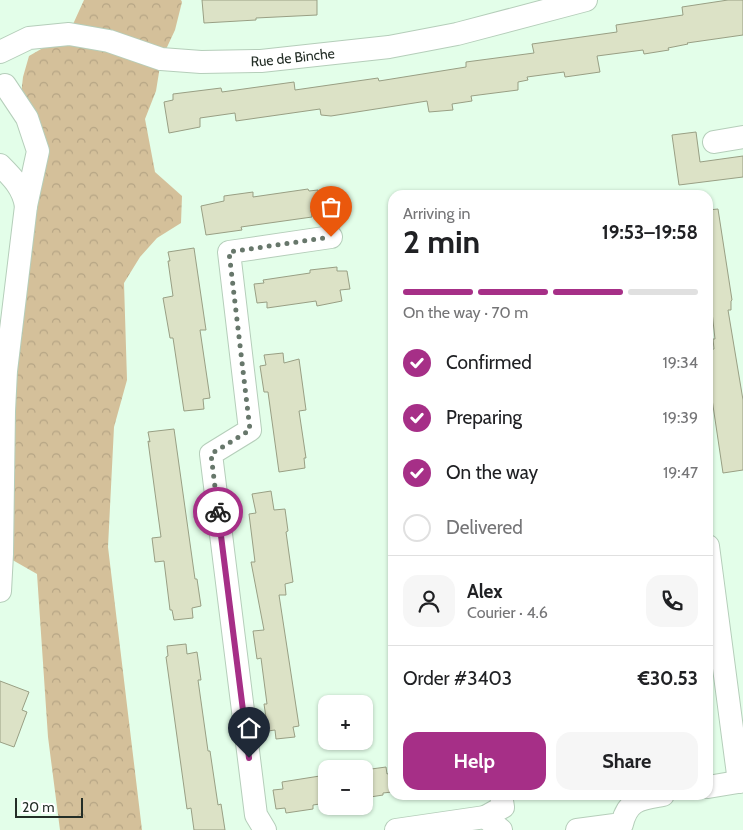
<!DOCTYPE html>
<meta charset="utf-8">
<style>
:root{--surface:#fff;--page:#f6f6f6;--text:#202124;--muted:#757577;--line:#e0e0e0;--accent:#a62f87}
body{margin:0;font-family:Cabin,sans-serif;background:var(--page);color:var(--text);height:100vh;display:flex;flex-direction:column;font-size:19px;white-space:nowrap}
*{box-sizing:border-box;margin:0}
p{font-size:16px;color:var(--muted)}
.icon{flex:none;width:28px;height:28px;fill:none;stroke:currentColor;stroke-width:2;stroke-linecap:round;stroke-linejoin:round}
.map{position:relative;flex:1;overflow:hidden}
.side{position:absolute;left:388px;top:190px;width:325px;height:610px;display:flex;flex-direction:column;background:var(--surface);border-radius:15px;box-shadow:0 1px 4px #0004}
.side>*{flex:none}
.controls{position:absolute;left:318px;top:695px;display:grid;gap:10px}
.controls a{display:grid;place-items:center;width:55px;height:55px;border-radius:10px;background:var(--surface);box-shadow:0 1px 4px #0004;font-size:25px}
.scale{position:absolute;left:15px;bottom:12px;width:68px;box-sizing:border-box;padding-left:5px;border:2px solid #242e27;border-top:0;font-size:14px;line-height:18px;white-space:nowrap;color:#242e27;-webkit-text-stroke:4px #fff;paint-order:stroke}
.pin{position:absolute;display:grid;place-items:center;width:42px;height:42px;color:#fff;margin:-51px -21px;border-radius:50% 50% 50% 0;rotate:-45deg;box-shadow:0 0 5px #0007}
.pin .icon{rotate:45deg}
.courier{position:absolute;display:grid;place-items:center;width:50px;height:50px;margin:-25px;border:4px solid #a62f87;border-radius:50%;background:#fff;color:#222;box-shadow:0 1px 6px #0007}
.head em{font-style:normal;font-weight:700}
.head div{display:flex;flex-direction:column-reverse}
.head{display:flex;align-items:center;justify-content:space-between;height:85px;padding:0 15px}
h1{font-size:32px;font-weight:700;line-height:38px}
.bar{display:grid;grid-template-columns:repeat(4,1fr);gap:8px 5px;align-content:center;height:60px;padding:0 15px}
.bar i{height:6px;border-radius:4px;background:var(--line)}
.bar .on{background:var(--accent)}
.bar p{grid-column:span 4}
.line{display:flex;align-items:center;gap:12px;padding:0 15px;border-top:1px solid var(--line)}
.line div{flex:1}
.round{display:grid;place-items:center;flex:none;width:52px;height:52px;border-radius:15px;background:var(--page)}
ol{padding:0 15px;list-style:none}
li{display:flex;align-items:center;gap:15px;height:55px}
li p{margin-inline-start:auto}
li .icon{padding:5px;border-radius:50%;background:var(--accent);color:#fff;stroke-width:4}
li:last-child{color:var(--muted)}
li i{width:28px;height:28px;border:2px solid var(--line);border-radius:50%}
.button{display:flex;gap:10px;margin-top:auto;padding:10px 15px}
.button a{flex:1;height:58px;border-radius:15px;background:var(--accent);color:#fff;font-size:20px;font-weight:700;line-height:58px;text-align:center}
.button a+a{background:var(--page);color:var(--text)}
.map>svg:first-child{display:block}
.forest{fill:url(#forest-crowns)}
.building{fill:#dce2c6;stroke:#999f84}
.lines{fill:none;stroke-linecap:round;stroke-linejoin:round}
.minor-casing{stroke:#b5ceba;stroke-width:24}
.minor{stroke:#fff;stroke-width:22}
.done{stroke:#67776b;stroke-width:5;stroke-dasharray:0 9}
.route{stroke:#a62f87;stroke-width:6}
.labels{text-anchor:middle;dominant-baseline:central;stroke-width:4.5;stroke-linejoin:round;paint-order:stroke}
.street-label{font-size:14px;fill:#242e27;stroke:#fff}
</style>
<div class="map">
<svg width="743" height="830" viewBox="0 0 743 830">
<defs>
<pattern id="forest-crowns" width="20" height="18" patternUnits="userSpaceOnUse" patternTransform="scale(1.25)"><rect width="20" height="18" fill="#d4c09a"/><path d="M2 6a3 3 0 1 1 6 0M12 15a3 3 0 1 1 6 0" fill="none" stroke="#b6a585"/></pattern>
</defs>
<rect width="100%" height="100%" fill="#e3fee9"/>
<path class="forest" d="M84,0H181L182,2L175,30L161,60L156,91L145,119L155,172L182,196L181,223L157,238L140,257L124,283L127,380L114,427L108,547L142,830H60L48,737L37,574L2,554L4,411L38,151L21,95L23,77L29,56L69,33Z"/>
<g class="building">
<path d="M202,0H317V15L256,18V20L204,23Z"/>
<path d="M728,0H743V35L687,43L688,44L668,48L669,50L644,54L643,50L597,56L600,72L565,77L564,72L527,77L528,80L518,82V90L471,96L472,101L452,104L453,110L429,112L427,101L331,116L321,115L320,109L236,121L235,113L200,118V127L169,133L164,102L173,100V94L221,88L222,92L294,82L295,90L378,78L379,81L466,67V62L534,53L532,44L617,32L616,25L683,15L682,7Z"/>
<path d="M696,132L700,162L743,156V177L679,185L672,135Z"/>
<path d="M308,189L309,191L318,190L321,209L311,210L312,217L241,227L242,230L206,235L201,206L224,201V196L253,192V197Z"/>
<path d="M718,209L732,300L731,301V310H728L743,400V470L723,473L708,372V350L714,349L713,339H715L711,303L708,304V210Z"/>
<path d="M194,248L206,330H200L210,398L203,399L204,409L184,411L173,338H170L163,298L173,296L168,261H170L168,252Z"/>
<path d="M337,267V271H347L350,289L340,290L342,301L317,306L316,301L267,308V302L257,303L254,284L264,283L263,280L310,273V270Z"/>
<path d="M283,353L284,363L299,359L306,410L299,411L306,458H304L305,468L279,472L268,392H264L260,366L266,365L264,355Z"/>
<path d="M174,429L195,579H197L201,606L192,608L193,618L174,620L172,610H170L164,561L155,562L152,538L161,537L148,441L150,442L148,432Z"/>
<path d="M271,491L274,510L285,509L288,531L286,532L293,582L285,584L286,595H279L299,726L293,727L295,737L276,739L275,730L268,731L264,704H267L261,658L257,659L253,631L264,630L251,562H255L249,514L256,513L252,494Z"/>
<path d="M186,644L187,654L197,652L201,680H198L208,751H210L218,805L221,804L225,830H194L191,808L187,809L166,657L168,656L167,646Z"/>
<path d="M0,681L29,692L22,710L27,712L14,747L0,742Z"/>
<path d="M386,767L387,774L390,773L392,792L383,793V795L364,798V770Z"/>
<path d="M326,775V803L313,805V809L286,813L285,808L276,809L273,790L283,789L282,782Z"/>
</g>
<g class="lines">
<g class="minor-casing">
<g id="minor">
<path id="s1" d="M0,52L29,38L69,34L109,41L161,59L201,62L261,61L389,47L457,34L586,0"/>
<path d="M714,142L743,137"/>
<path d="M0,165C13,178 23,188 26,206"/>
<path d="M708,546L739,782"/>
<path d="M0,591L2,554L4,411L6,371L26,206L38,151L27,118L5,85"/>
<path d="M708,787L743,781"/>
<path d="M485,817L503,807L501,795"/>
<path d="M265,830L256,815L211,454L250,430L229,252L331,237"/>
<path d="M396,830L485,817L501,830"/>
<path d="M577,830L622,824C628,799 641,799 663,795"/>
</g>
</g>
<use href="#minor" class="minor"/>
</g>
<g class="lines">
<path class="done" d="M218,512L211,454L250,430L229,252L331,237"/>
<path class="route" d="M218,512L249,758"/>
</g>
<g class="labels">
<g class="street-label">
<text stroke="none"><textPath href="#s1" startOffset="300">Rue de Binche</textPath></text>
</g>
</g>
</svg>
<div class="controls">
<a>+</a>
<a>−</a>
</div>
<div class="scale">20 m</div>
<div class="pin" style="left:331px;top:237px;background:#ea580c"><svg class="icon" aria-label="bag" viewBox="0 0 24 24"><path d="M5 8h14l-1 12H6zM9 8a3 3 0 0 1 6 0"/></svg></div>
<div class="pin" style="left:249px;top:758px;background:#1f2937"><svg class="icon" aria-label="home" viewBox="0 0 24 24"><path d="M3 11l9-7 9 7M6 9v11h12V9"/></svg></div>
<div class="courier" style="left:218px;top:512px"><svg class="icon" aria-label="bike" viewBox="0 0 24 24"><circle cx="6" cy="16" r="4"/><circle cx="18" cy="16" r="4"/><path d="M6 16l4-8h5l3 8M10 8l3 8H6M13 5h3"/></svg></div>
<section class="side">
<div class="head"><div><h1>2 min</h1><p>Arriving in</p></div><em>19:53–19:58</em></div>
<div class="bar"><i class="on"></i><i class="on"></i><i class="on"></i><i></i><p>On the way · 70 m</p></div>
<ol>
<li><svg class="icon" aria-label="check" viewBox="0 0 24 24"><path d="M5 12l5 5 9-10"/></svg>Confirmed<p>19:34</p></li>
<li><svg class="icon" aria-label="check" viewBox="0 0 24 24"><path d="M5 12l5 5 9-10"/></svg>Preparing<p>19:39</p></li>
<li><svg class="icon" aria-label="check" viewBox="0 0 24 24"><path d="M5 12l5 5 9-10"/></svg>On the way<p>19:47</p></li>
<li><i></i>Delivered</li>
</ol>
<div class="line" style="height:90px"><a class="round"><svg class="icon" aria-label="person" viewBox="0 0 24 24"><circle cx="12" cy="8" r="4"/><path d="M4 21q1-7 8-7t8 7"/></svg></a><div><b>Alex</b><p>Courier · 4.6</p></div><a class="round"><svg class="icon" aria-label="phone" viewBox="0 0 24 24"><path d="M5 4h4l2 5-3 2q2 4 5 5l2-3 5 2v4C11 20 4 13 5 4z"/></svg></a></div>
<div class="line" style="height:65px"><div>Order #3403</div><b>€30.53</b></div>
<div class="button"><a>Help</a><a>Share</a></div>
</section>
</div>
